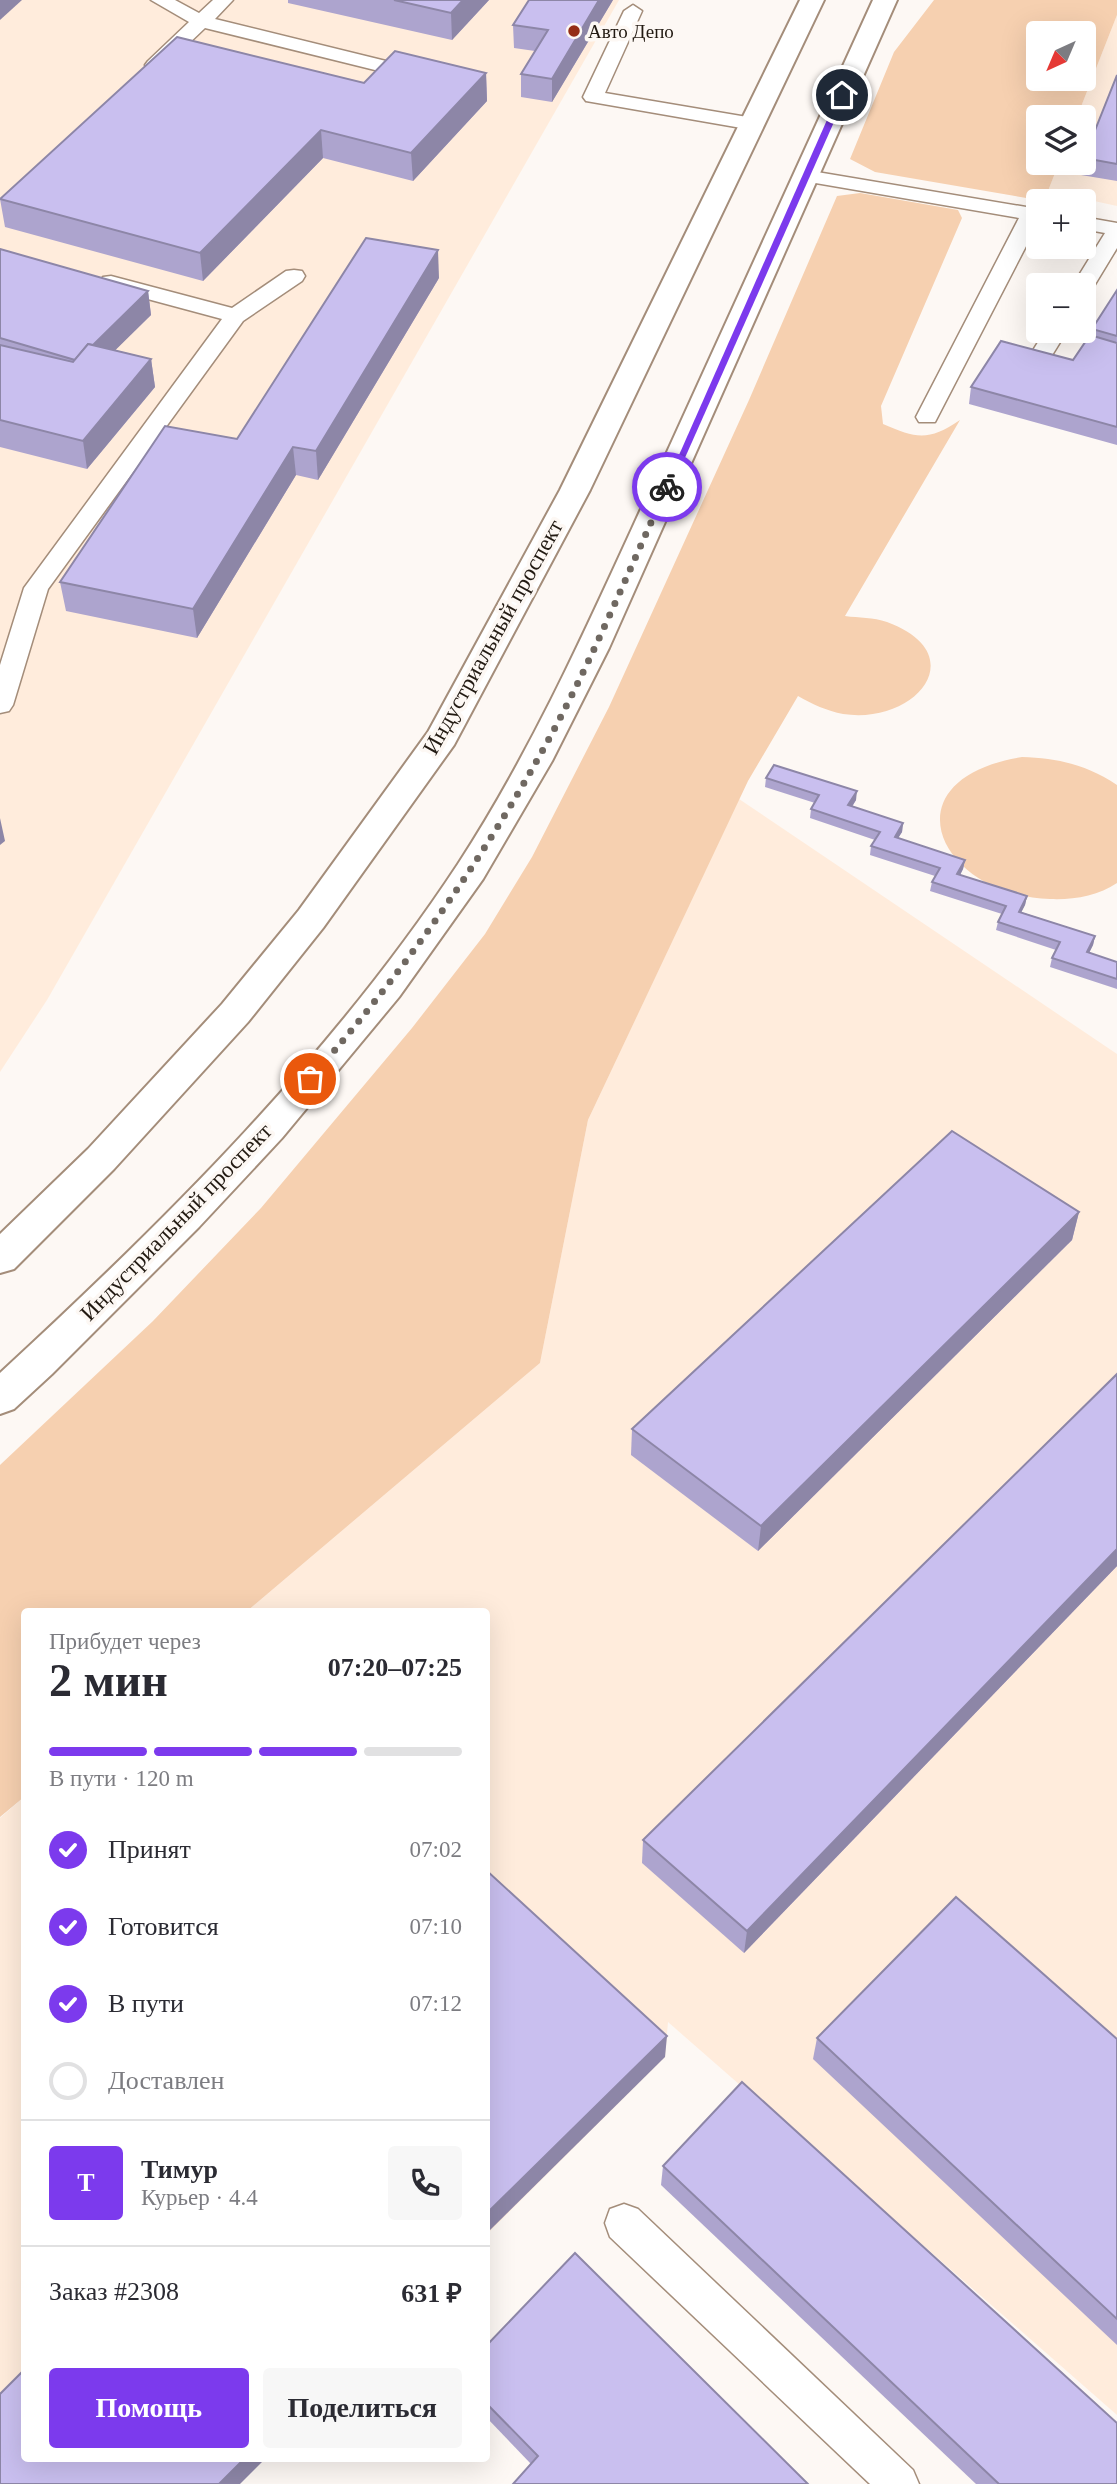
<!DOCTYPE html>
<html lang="ru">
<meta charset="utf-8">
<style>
:root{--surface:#fff;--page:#f7f7f7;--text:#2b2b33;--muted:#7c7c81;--line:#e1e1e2;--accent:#7c3aed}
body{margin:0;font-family:"Times New Roman",serif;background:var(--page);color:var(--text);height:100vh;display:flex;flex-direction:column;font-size:26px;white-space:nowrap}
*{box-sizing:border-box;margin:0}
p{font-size:23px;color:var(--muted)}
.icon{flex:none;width:38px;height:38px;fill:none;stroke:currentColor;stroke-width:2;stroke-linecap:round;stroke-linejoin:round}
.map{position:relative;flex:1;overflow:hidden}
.side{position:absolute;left:21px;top:1608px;width:469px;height:854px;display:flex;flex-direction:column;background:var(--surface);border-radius:7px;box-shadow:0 7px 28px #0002}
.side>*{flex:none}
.needle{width:46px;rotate:224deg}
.tools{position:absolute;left:1026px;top:21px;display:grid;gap:14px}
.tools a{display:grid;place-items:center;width:70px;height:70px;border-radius:7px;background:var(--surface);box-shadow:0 7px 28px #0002;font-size:35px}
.pin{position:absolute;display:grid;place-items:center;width:60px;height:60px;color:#fff;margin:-30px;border:4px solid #fff;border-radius:50%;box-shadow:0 2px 7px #0007}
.courier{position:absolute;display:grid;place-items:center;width:70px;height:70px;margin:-35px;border:5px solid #7c3aed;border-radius:50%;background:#fff;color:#222;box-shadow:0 2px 9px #0007}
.headline em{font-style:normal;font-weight:800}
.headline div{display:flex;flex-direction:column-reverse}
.headline{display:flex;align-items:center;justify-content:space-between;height:119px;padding:0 28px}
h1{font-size:46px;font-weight:800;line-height:52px}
.bar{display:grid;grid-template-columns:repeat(4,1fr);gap:10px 7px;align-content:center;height:84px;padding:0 28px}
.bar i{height:9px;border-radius:5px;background:var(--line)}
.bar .on{background:var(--accent)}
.bar p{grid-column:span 4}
.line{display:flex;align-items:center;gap:18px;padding:0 28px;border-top:2px solid var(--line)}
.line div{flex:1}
.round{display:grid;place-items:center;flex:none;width:74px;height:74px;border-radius:7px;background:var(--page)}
ol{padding:0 28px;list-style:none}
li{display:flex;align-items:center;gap:21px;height:77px}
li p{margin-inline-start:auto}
li .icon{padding:7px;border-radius:50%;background:var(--accent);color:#fff;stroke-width:4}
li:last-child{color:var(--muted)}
li i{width:38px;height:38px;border:4px solid var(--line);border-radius:50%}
.primary-button{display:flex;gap:14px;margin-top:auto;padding:14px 28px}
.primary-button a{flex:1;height:80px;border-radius:7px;background:var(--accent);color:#fff;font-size:28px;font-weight:800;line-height:80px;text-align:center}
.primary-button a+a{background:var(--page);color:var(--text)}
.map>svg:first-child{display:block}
.built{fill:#ffecdc}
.green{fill:#f6d0b0;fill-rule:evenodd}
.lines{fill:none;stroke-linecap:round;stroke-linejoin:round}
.service-casing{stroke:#a48d7a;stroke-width:3}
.primary-casing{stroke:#a48d7a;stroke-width:4}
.service{fill:#fff;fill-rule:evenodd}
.primary{fill:#fff;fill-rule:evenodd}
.wall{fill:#ada4ce}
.shaded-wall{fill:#8d86a7}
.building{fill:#c9bfef;stroke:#8d86a7;stroke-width:2}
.route{fill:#7c3aed}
.done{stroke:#6f6861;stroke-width:7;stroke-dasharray:0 12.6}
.poi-dot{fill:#952d15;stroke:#fdf8f4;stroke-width:2.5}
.labels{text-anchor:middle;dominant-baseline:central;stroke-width:7;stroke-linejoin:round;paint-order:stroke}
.far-poi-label{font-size:19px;fill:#221a12;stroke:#fdf8f4;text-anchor:start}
.street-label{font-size:23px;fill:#221a12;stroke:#fdf8f4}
</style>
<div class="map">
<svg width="1117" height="2484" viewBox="0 0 1117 2484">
<rect width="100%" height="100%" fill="#fdf8f4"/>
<g class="built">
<path d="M0,0H619L47,1000L0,1072Z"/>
<path d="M1117,15V206L1048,191L1059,163H1083V117H1077Z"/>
<path d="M739,799L1117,1054V2415L668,2022L665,2057L487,2234L486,1612H246L540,1363L588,1120Z"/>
<path d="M24,1797V2459L0,2484V1818Z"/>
</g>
<g class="green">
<path d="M934,0H1117V15L1077,117H1038V163H1059L1044,201L875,172L850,159L894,52ZM1038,33H1083V79H1038Z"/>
<path d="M860,193L958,210L962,218L881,406L883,424C917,439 929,441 960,420L845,616C859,618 873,617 887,622C974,654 916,725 843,714C827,711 812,704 798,696L748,781L588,1120L540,1363L246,1612H24V1797L0,1817V1465L153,1321L261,1208L412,1028L485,934L532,857L609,707L749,400L837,196Z"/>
<path d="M1022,757C1058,758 1087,765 1117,785V883C1098,896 1073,900 1050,899C940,896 883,780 1022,757Z"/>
</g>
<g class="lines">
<g class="service-casing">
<g id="service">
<path d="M151,0H175L199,13L213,0H233L215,19L386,61L389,65L379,71L205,28L162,69H148L145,65L148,61L189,22Z"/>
<path d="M633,5L642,11L605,93L753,118L760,120L763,124L760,128L753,130L586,101L583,97L624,11Z"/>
<path d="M805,170L1038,209V223L935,422H919L916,417L1019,218L798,180L795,176L798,172Z"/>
<path d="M1083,217L1117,223V248L1091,291L1083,292V285H1073L1105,233L1083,229Z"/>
<path d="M294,270L302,271L305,276L302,281L243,321L48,589L13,705L9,711L0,713V665L24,588L222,319L103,287L100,282L103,277L111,276L232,308L286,271Z"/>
<path d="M1045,331H1067L1041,373H1025L1022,368Z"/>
<path d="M624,2204L638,2209L913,2470L919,2484H870L610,2237L605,2223L610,2209Z"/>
</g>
</g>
<g class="primary-casing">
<g id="primary">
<path d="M800,0H824L590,490L454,745L323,928L248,1022L114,1169L14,1269L0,1273V1234L88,1149L222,1004L299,910L428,732L560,490Z"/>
<path d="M873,0H897L609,648L552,761L483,879L399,997L282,1138L199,1227L52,1374L14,1409L0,1414V1373C167,1219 333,1054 458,864C538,741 596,606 657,474C729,316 801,158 873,0Z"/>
</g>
</g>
<use href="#service" class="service"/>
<use href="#primary" class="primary"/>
</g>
<g class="wall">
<path d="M288,0H489L452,40L288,3Z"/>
<path d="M613,0L552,102L521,97V74L535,51L514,48L513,25Z"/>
<path d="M486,73L487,101L413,181L323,158L203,281L5,227L0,199L364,83Z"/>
<path d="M1117,75V181L1081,175L1084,158Z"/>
<path d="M0,249L148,291L151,315L115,350L151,359L155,387L87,469L0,447Z"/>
<path d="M439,278L318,480L296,475L197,638L66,611L60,582Z"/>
<path d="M1117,290V445L969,404L971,387L1073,360L1090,335L1092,329Z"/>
<path d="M766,778L856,800L852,807L903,823L902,832L898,838L965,860L963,869L960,875L1027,896L1025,905L1021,912L1095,936L1093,945L1089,953L1117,962V989L1050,967L1052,958L1056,950L996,930L998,922L1002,914L930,891L932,882L935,876L870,855L871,846L875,840L810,818L811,809L815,803L765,787Z"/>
<path d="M1079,1212L1072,1240L758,1551L631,1455L632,1429Z"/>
<path d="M1117,1374V1566L744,1953L642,1863L643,1840Z"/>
<path d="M817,2038L1117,2039V2345L813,2059Z"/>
<path d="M663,2166L1117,2484H976L661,2185Z"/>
<path d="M486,2346L808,2484L531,2464L486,2417Z"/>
</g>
<g class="shaded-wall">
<path d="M0,0H22L0,20Z"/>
<path d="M463,0H489L452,40L451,13Z"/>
<path d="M599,0H613L552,102V79Z"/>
<path d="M486,73L487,101L413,181L411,153Z"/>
<path d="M321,130L323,158L203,281L200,253Z"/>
<path d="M438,250L439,278L318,480L316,451Z"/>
<path d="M148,291L151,315L81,384L77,360Z"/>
<path d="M151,359L155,387L87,469L83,441Z"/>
<path d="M293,447L296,475L197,638L193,609Z"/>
<path d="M857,791L856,800L847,814L848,805Z"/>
<path d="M0,818L5,841L0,845Z"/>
<path d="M903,823L902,832L893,846L895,837Z"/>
<path d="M965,860L963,869L956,883L957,874Z"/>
<path d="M1027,896L1025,905L1017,921L1019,912Z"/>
<path d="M1095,936L1093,945L1085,961L1087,952Z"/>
<path d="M1079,1212L1072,1240L758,1551L761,1526Z"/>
<path d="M1117,1549V1566L744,1953L747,1931Z"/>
<path d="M667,2036L665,2057L486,2234V2214Z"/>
<path d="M244,2459H265L240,2484H219Z"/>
</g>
<g class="building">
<path d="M394,0H463L451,13Z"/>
<path d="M529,0H599L552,79L521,74L548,30L513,25Z"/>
<path d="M177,37L364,83L395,51L486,73L411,153L321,130L200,253L0,199Z"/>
<path d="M1117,75V164L1084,158Z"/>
<path d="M366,238L438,250L316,451L293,447L193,609L60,582L165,426L237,439Z"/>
<path d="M0,249L148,291L93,345L88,344L75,360L0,338Z"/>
<path d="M1117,290V336L1092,329Z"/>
<path d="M1090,335L1117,343V427L971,387L1001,341L1073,360Z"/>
<path d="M88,344L151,359L83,441L0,420V345L73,362Z"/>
<path d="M774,765L857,791L848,805L903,823L895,837L965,860L957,874L1027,896L1019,912L1095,936L1087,952L1117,962V979L1052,958L1060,942L998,922L1006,906L932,882L940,868L871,846L880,832L811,809L819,795L766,778Z"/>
<path d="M952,1131L1079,1212L761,1526L632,1429Z"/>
<path d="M1117,1374V1549L747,1931L643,1840Z"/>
<path d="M486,1870L667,2036L486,2214Z"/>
<path d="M956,1897L1117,2039V2319L817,2038Z"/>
<path d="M742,2082L1117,2423V2484H999L663,2166Z"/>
<path d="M575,2253L808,2484H513L538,2456L486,2403V2346Z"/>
<path d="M24,2370V2459H244L219,2484H0V2394Z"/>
</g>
<path class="route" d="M842,92L846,95L672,487L664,489L838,95Z"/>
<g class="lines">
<path class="done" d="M310,1079C402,974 483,860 550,737C594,656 629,570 667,487"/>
</g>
<circle class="poi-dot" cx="574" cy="31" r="7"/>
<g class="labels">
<g class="far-poi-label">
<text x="588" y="31">Авто Депо</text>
</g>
<g class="street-label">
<text transform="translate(493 637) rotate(-61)">Индустриальный проспект</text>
<text transform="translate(176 1222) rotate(-46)">Индустриальный проспект</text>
</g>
</g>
</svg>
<div class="tools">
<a><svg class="needle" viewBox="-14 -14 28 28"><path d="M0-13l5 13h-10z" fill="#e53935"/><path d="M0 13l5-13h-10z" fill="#7c7c81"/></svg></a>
<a><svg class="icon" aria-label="layers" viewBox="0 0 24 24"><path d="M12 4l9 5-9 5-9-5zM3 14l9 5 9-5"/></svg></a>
<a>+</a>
<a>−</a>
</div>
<div class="pin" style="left:310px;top:1079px;background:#ea580c"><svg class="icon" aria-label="bag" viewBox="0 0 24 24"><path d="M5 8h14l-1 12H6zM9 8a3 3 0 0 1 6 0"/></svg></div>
<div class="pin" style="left:842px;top:95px;background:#1f2937"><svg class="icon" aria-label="home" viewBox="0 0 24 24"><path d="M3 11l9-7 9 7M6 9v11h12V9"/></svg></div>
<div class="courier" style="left:667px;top:487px"><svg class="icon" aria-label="bike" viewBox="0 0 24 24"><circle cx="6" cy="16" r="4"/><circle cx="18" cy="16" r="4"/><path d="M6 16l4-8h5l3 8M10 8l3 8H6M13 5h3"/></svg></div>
<section class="side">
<div class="headline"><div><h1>2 мин</h1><p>Прибудет через</p></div><em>07:20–07:25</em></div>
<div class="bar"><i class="on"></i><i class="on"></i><i class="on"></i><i></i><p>В пути · 120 m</p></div>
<ol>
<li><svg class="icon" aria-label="check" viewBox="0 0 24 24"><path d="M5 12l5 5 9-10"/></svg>Принят<p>07:02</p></li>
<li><svg class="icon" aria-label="check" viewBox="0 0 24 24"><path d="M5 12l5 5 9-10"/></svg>Готовится<p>07:10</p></li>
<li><svg class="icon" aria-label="check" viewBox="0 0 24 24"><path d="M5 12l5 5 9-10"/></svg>В пути<p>07:12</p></li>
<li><i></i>Доставлен</li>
</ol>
<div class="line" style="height:126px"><b class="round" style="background:var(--accent);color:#fff">Т</b><div><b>Тимур</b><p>Курьер · 4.4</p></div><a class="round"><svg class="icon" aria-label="phone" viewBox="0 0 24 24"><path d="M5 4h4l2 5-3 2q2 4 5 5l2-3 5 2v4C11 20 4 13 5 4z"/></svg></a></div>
<div class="line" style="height:91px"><div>Заказ #2308</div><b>631 ₽</b></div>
<div class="primary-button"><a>Помощь</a><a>Поделиться</a></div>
</section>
</div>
